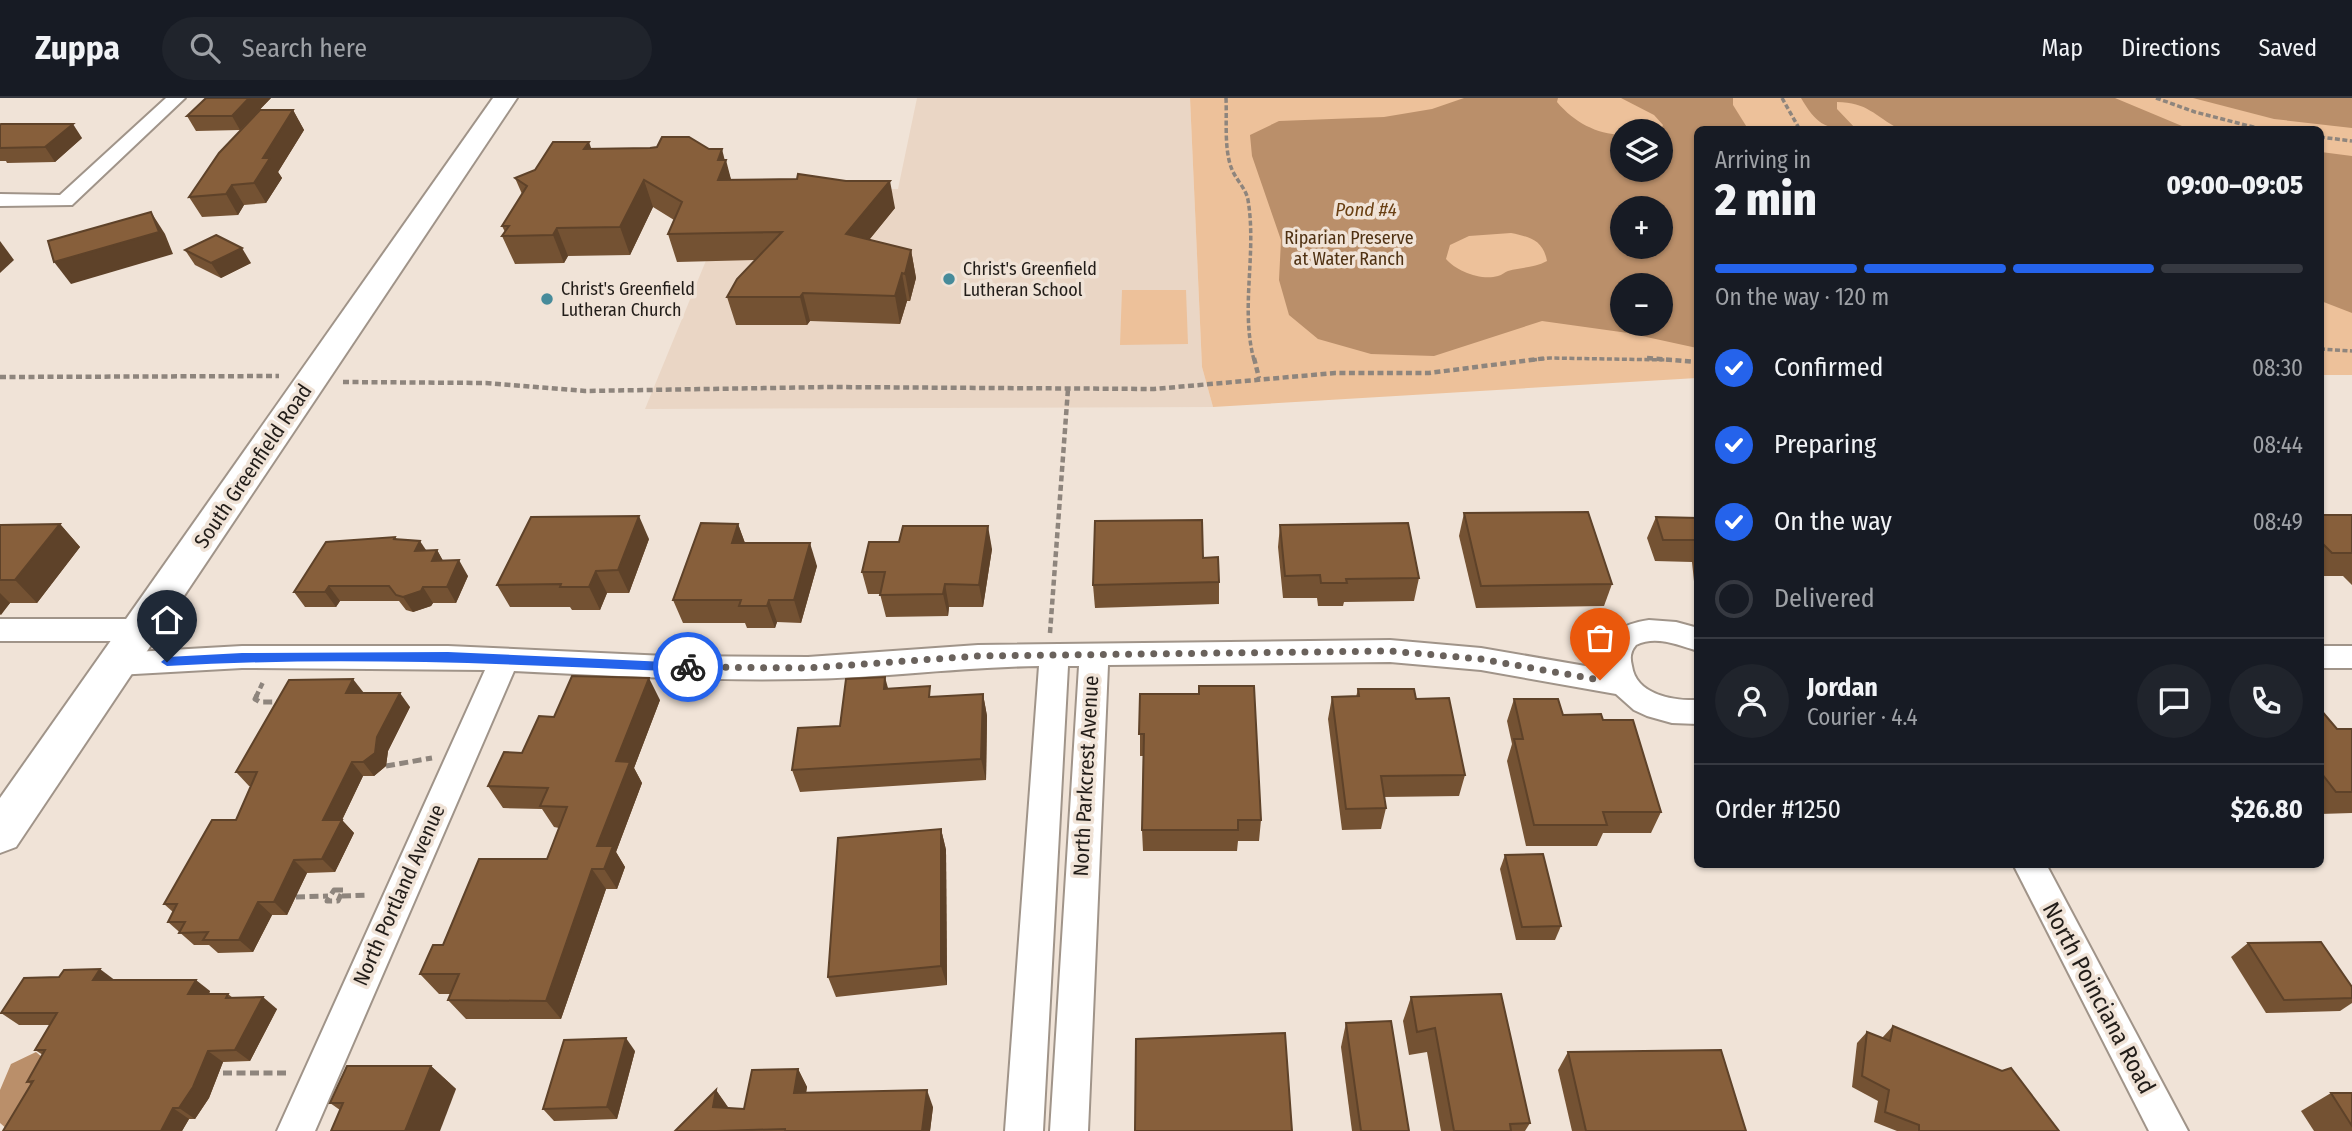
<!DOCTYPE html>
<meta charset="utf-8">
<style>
:root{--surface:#171b24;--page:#20242c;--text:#f1f3f6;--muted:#9ea1a6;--line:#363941;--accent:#2563eb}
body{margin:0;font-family:"Fira Sans Condensed",sans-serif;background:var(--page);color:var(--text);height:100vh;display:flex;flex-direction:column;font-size:26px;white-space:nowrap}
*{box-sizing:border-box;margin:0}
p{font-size:23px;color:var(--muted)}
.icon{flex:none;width:38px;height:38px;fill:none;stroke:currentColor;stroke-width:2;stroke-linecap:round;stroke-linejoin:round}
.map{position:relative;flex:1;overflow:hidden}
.side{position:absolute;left:1694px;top:28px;width:630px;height:742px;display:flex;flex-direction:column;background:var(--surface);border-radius:10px;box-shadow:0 2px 5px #0004}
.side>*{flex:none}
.tools{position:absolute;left:1610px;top:21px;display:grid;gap:14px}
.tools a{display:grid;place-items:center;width:63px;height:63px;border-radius:50%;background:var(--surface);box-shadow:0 2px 5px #0004;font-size:35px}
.pin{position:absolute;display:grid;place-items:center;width:60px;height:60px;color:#fff;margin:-72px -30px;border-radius:50% 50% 50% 0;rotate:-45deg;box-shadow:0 0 7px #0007}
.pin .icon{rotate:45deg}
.courier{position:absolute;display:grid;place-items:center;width:70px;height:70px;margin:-35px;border:5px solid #2563eb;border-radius:50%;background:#fff;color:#222;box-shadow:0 2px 9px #0007}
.head em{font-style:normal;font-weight:800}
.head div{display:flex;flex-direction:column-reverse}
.head{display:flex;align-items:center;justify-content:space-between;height:119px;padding:0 21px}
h1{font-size:46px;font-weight:800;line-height:52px}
.bar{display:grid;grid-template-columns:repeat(4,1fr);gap:10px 7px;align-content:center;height:84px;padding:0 21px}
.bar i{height:9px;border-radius:5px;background:var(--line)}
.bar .active{background:var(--accent)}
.bar p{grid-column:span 4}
.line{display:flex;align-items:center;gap:18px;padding:0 21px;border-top:2px solid var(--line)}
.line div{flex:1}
.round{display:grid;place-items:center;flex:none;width:74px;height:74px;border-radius:37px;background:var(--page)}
ol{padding:0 21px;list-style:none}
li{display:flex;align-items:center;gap:21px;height:77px}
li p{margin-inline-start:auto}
li .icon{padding:7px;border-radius:50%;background:var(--accent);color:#fff;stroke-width:4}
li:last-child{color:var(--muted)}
li i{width:38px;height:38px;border:4px solid var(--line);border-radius:50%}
header{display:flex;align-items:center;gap:42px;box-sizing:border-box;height:98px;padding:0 35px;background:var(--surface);border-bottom:2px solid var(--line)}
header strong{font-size:33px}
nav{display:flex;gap:38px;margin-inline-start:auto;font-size:24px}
.search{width:490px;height:63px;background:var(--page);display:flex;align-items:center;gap:18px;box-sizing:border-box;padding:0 24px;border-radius:38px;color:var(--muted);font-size:26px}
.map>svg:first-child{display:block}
.built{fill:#ead6c5}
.green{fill:#edc19a;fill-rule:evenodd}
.water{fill:#ba8f6a;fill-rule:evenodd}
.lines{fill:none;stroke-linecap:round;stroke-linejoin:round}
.minor-casing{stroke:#a09489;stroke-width:4}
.secondary-casing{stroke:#a09489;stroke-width:4}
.path-far2{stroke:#8e857d;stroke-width:3.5;stroke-dasharray:5 2.5;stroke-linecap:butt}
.path-far1{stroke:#8e857d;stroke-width:4.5;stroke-dasharray:6 3.5;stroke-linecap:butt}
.path{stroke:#8e857d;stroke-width:5;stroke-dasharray:9 4.5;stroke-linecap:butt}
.minor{fill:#fff;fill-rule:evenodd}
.secondary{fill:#fff;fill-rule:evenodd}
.wall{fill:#745233}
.shaded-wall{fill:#5e4229}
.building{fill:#875f3b;stroke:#5e4229;stroke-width:2}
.route{fill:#2563eb}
.done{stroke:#6a625c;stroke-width:7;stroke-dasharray:0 12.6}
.poi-dot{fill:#478b9a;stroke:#f0e3d7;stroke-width:2.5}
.labels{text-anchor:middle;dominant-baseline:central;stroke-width:7;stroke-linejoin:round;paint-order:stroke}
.far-park-label{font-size:18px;fill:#4f3112;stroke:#f0e3d7}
.far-poi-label{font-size:18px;fill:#221d19;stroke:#f0e3d7;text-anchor:start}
.far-water-label{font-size:19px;font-style:italic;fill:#6a4013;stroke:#f0e3d7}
.street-label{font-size:21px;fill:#221d19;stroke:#f0e3d7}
.near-street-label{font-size:24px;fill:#221d19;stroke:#f0e3d7}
</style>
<header>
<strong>Zuppa</strong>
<div class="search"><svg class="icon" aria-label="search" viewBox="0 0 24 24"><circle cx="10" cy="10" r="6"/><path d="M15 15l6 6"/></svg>Search here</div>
<nav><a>Map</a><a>Directions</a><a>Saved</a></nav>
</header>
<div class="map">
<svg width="2352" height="1033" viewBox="0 0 2352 1033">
<rect width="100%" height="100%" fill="#f0e3d7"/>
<path class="built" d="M917,0H1190L1202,269L1213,309L645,311L735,92L898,91Z"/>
<g class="green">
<path d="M1190,0H2352V277H2321L2320,32H1698L1697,280L1213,309L1202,269ZM1622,33H1661V72H1622ZM1622,110H1661V149H1622ZM1622,187H1661V226H1622Z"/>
<path d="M1122,192H1186L1188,246L1120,247Z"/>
</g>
<g class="water">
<path d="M1464,0H1558L1557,4C1574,24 1596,36 1622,37V72H1661L1660,33L1663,27L1654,17L1621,0H1733V7L1748,31L1698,32L1697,250L1628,235L1542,223L1434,258L1371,256L1318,241L1289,217L1279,182L1281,142L1252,58L1250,37L1279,23L1384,19L1432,11ZM1661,110V149H1622V110ZM1511,135C1530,139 1543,142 1547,163C1534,170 1522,169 1508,173C1505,174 1502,177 1498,178C1481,183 1456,173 1446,161L1450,147L1469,138ZM1622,187H1661V226H1622Z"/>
<path d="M1801,0H2115L2182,28L2197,31H1899C1875,18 1867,4 1837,4V11L1856,31C1826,32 1817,27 1801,0Z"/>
<path d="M2193,0H2352V30L2274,21Z"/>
<path d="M2321,54L2352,58V215L2321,203Z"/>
<path d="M36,954L43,960L33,973L38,979L7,1031L0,1025V992L11,966Z"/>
</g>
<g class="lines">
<g class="minor-casing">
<g id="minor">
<path d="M166,0H185L72,107L0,108V96L60,97Z"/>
<path d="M0,521H140L150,524L154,532L150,540L140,543H0Z"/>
<path d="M1649,522L1676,524L1698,530V553C1678,547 1656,537 1636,547C1630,554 1630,560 1632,568C1636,597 1674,603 1698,602V626L1672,625L1647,618L1634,612L1616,596L1481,572L1390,564L1108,567L1088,1033H1050L1079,568H1068L1043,1033H1005L1039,568C961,569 883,580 806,581C708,583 611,578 514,573L315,1033H277L485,572L242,570L117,577L107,574L103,566L107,558L117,555L242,548H448L666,558L808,559L978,547L1390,542L1481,550L1603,571C1599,539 1620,526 1649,522Z"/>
<rect x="2320" y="548" width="32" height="22"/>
<path d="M2013,766H2046L2188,1033H2149Z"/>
</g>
</g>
<g class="secondary-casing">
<path id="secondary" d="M493,0H517L16,749L0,755V700Z"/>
</g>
<g class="path-far2">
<path d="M1226,0C1227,22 1224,49 1231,69C1235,81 1246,90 1248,102C1257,156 1240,210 1254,262"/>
<path d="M1782,0L1800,32"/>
<path d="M2156,0L2195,14L2265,32"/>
<path d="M2320,39L2352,43"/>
<path d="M2320,251L2352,253"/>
<path d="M1532,262L1550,260L1672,262"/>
</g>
<g class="path-far1">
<path d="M1254,260L1259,280"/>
<path d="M1647,260L1698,264"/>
<path d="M0,279L279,278"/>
<path d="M343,284L486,285L585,293L830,289L1154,291L1335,275H1429L1547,260"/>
<path d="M1050,535L1068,291"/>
<path d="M256,599L263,584"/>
</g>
<g class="path">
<path d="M257,597L255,601L260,604H282"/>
<path d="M386,668L432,660"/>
<path d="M334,792H343L338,803H327Z"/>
<path d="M342,798L368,797"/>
<path d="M296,799L328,798"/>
<path d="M223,975H289"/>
</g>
<use href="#minor" class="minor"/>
<use href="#secondary" class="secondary"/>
</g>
<g class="wall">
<path d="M271,0L240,32L196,33L187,18Z"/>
<path d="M293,12L304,32L278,74L282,80L266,105L244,107L238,117L202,119L189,99Z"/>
<path d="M0,27L82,40L55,64L7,65L6,63H0Z"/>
<path d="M591,51L725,62L731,82L895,110L869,142L911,152L916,180L910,203H907L900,226L810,223L807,227H736L727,199L755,162L677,164L668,136L674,122L653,109L630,157L568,158L564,165L515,166L502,138L505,134L502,128L522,96L515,80Z"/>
<path d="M185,152L251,165L221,180L195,167Z"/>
<path d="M1464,415L1612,486L1604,508L1476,510L1459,438Z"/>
<path d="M2320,417H2352V487L2343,478H2320Z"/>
<path d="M1656,419L1698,420V494L1695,493L1692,464L1655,463L1647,440Z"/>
<path d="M60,426L80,449L37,505H10L0,517V427Z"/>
<path d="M738,426L745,445L817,468L801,525L777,524L775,530H747L745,525H683L673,502Z"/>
<path d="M1280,427L1419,480L1414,503L1344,504L1343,508H1318L1317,500H1283L1278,449Z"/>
<path d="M395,439L397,441L426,452H437L443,463L468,478L456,505H433L431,508L413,514L406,512L399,503H340L336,509H305L294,494Z"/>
<path d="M649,441L629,495H607L600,512H572L570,509H510L497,487Z"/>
<path d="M992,451L983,509H949L948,518L886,519L880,496H868L862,474Z"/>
<path d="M1203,460L1219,484V506L1095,510L1093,487Z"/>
<path d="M888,591L933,599L983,596L987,618L986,682L800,694L792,672L840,628Z"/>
<path d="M1358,591L1416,601L1465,677L1459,698L1384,699L1386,710L1381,731L1342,732L1328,621L1332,599H1356Z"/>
<path d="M364,595L410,609L388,653L386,668L374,678H363L342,722L354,735L335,774L307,775L287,817H272L253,854L218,855L209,847H194L168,824L173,814L164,806L236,722L251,688H249L236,674Z"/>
<path d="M1140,596L1261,722L1259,743H1238L1237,753H1143L1142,732L1143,658H1140Z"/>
<path d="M1514,601L1563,617L1661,714L1651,735H1603L1597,748H1526L1507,663L1512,646L1507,623Z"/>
<path d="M660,602L634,670L642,685L616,754L625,769L617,791H606L561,921H466L448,902L451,896H439L420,876L443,847L547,761L559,730L554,729L542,711L503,710L488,688L522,655L554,619Z"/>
<path d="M2320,611L2337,631H2352V715L2320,716Z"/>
<path d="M941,731L946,752L947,887L836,899L828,879Z"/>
<path d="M1505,757L1561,828L1555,842H1516L1500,771Z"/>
<path d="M2248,845L2352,889V905L2340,913L2266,915L2231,859Z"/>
<path d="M115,882L210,893L209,896H228L233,900L277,911L250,963L223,964L209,1000L195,1021H189L182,1033H3L31,986L27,984L43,957L35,952L50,927H19L1,915Z"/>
<path d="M1411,899L1530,1025L1525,1033H1441L1427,954L1409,957L1403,923Z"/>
<path d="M1346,925L1409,1033H1352L1341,949Z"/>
<path d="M1893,928L2059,1033H1897L1874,1024L1878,1003L1852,989L1857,945L1867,934L1882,940Z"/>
<path d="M635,953L617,1021L554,1023L543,1011Z"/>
<path d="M1568,954L1746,1033H1572L1558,972Z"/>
<path d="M431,968L456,991L340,1012L330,1005Z"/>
<path d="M798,971L807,989L806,995L933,1009L930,1033H675L716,992L728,1010L744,1011Z"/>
<path d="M2331,995H2352V1033H2314L2301,1013Z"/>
</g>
<g class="shaded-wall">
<path d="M249,0H271L240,32L232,18Z"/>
<path d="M293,12L304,32L278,74L282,80L266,105L254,85L263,60Z"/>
<path d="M73,26L82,40L55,64L45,49Z"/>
<path d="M589,44L598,70L584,51Z"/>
<path d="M722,51L725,63L726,62L733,89L718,82V62Z"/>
<path d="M644,82L653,109L630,157L620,129Z"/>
<path d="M890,83L895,110L852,163L846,136Z"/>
<path d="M232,87L244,107L238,117L226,96Z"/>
<path d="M151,114L165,136L173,156L71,186L54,164Z"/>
<path d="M557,130L568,158L564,165L553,137Z"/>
<path d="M0,143L14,162L0,175Z"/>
<path d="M242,150L251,165L221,180L211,165Z"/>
<path d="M911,152L916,180L910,203L905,176Z"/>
<path d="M902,175L907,203L900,226L895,198Z"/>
<path d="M803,195L810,223L807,227L800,199Z"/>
<path d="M639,418L649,441L629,495L618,472Z"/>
<path d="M60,426L80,449L37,505L15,482Z"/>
<path d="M738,426L746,448L732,445Z"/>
<path d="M988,428L992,451L983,509L979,487Z"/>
<path d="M420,443L430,458L415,453Z"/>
<path d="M810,445L817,468L801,525L794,502Z"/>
<path d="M437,452L446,468L432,463Z"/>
<path d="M459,462L468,478L456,505L447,489Z"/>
<path d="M596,473L607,495L600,512L589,489Z"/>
<path d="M945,486L949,509L948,518L943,496Z"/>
<path d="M329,488L340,503L336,509L325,494Z"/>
<path d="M423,489L433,505L431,508L413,514L403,499Z"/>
<path d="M0,495L10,505L1,517L0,516Z"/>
<path d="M769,502L777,524L775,530L767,508Z"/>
<path d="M885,579L891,601L884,591Z"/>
<path d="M649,580L660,602L634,670L642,685L616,754L625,769L617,791L604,771L597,748L616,663Z"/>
<path d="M353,581L364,595H346Z"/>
<path d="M400,595L410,609L388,653L386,668L374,678L363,664Z"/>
<path d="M983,596L987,618L986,682L981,661Z"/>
<path d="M352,664L363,678L342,722L354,735L335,774L322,761L323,722Z"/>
<path d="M941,731L946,752L947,887L941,868Z"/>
<path d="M294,762L307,775L287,817L274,804Z"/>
<path d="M592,771L606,791L561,921L546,903Z"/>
<path d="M258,804L272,817L253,854L239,842Z"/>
<path d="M100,871L116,883L93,882Z"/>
<path d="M196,882L210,893L203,908L188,896Z"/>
<path d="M263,899L277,911L250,963L235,952Z"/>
<path d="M626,940L635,953L617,1021L607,1009Z"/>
<path d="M208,953L223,964L209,1000L195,1021L179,1010Z"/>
<path d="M431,968L456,991L440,1033H405Z"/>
<path d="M798,971L807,989L803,1012L794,995Z"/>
<path d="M716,992L728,1009L724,1026L713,1009Z"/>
<path d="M927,992L933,1009L930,1033H922Z"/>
<path d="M173,1010L189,1021L182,1033H161Z"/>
</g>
<g class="building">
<path d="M206,0H249L232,18H187Z"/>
<path d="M260,12H293L263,60H270L254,85L232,87L226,96L189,99L219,55Z"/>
<path d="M1,26H73L45,49L0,50V27Z"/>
<path d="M662,39H689L709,51H722L718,62H726L718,82L797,81L798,76L846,83H890L846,136L911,152L905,176L902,175L895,198L803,195L800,199H727L737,181L782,134L668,136L682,104L644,82L620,129L557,130L553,137L502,138L509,128H502L527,88L515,80L535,72L553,44H589L584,51L650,50L657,49Z"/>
<path d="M151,114L159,134L54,164L48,143Z"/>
<path d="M216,137L242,150L211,165L185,152Z"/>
<path d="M1588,414L1612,486L1481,488L1464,415Z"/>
<path d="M2320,417H2352V455H2332L2320,443Z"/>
<path d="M639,418L618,472L596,473L589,489H560L561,486L497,487L531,419Z"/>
<path d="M1656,419L1698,420V442H1663Z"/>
<path d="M1202,422L1203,460L1218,459L1219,484L1093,487L1095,423Z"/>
<path d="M701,425L738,426L732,445H810L794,502H769L767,508H739L741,502H673Z"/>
<path d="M1408,425L1419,480L1346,481L1347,485H1321L1320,477L1285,478L1280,427Z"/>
<path d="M60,426L15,482H0V427Z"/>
<path d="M903,428H988L979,487L945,486L943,496L880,497L885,474H862L869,444H899Z"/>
<path d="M395,439L394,441L420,443L415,453L437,452L432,463L459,462L447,489H423L421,493L403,499L396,497L389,488H329L325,494H294L326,444Z"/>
<path d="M572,578L649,580L616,663L630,664L597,748H613L604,771H592L546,903L448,902L459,876H420L433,847H443L479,761H547L567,709L540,708L548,690L488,688L504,654L522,655L539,618L554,619Z"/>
<path d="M885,579L884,591L930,588L929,599L983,596L981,661L792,672L798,630L840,628L846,581Z"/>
<path d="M353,581L346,595H400L377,639L375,655L363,664H352L323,722H342L322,761L294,762L274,804H258L239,842H203L208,834L179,835L185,824H168L177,806H164L212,722H236L257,674H236L289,582Z"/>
<path d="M1199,588H1254L1261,722H1238V732H1142L1144,636H1139L1140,596H1199Z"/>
<path d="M1358,591H1414L1416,601L1449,600L1465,677L1381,678L1386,710L1346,711L1332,599L1359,598Z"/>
<path d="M1514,601H1558L1563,617L1601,616L1603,622H1633L1661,714H1603L1607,727H1534L1514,641H1523Z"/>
<path d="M2320,611L2337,631H2352V694H2336L2322,676H2320Z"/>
<path d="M941,731V868L828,879L838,740Z"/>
<path d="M1543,756L1561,828L1522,829L1505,757Z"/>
<path d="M2321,844L2352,889V900L2284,902L2248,845Z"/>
<path d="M100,871L93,882H196L188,896H228L226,900L263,899L235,952L208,953L193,989L179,1010H173L161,1033H3L33,983L27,984L45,952H35L57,915H1L24,880L59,879L64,872Z"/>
<path d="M1501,896L1530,1025L1510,1026L1511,1033H1454L1435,930L1417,934L1411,899Z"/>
<path d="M1391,923L1409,1033H1361L1346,925Z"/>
<path d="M1893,928L2002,973L2011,970L2059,1033H1919V1027L1885,1014L1889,992L1862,978L1867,934L1890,943Z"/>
<path d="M1285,935L1292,1033H1135L1136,941Z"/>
<path d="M626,940L607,1009L543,1011L564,942Z"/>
<path d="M1721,952L1746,1033H1586L1568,954Z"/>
<path d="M347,968H431L405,1033H331L343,1005H330Z"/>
<path d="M798,971L794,995L927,992L922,1033H785V1031L717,1033H675L716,992L713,1009L744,1011L752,972Z"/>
<path d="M2331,995H2352V1028Z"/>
</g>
<path class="route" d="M448,554L688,565L694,569L688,574C515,566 341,558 167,568L161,564L167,559L242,555Z"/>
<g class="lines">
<path class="done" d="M688,569L808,570L978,558L1390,553L1481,561L1600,582"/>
</g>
<g class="poi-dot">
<circle cx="949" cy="181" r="7"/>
<circle cx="547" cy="201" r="7"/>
</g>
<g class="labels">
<g class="far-park-label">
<text x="1349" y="140">Riparian Preserve<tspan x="1349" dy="21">at Water Ranch</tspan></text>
</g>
<g class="far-poi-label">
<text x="963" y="171">Christ's Greenfield<tspan x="963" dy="21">Lutheran School</tspan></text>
<text x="561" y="191">Christ's Greenfield<tspan x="561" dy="21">Lutheran Church</tspan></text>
</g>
<g class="far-water-label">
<text x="1366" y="111">Pond #4</text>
</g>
<g class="street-label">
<text transform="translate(253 368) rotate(-56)">South Greenfield Road</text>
<text transform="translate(1086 678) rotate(-87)">North Parkcrest Avenue</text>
<text transform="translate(399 797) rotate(-66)">North Portland Avenue</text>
</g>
<g class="near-street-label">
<text transform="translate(2099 900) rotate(62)">North Poinciana Road</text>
</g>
</g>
</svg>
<div class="tools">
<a><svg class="icon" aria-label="layers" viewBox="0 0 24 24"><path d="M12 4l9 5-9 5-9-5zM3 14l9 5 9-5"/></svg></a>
<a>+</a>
<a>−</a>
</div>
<div class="pin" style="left:1600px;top:582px;background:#ea580c"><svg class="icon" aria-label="bag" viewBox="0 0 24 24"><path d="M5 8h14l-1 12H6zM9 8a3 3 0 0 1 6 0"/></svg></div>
<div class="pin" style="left:167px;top:564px;background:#1f2937"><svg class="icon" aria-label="home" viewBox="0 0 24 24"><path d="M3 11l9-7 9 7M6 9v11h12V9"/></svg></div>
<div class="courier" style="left:688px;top:569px"><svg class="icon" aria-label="bike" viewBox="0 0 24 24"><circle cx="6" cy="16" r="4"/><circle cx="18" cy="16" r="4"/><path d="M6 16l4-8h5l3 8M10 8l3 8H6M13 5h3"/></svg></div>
<section class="side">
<div class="head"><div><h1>2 min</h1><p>Arriving in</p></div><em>09:00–09:05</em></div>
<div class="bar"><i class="active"></i><i class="active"></i><i class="active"></i><i></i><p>On the way · 120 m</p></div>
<ol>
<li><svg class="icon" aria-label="check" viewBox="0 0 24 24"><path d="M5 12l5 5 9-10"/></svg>Confirmed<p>08:30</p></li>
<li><svg class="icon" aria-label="check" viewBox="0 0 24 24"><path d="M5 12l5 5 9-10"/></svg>Preparing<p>08:44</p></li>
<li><svg class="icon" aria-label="check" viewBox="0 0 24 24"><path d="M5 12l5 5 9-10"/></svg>On the way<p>08:49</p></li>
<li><i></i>Delivered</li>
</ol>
<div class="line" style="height:126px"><a class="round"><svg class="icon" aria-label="person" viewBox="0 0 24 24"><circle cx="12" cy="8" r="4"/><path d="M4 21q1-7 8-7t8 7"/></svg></a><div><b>Jordan</b><p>Courier · 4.4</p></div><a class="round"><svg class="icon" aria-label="chat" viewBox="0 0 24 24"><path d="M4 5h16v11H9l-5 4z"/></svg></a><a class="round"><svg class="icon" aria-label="phone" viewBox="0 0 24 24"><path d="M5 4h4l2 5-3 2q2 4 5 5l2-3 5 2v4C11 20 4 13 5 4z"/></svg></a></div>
<div class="line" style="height:91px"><div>Order #1250</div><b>$26.80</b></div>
</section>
</div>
